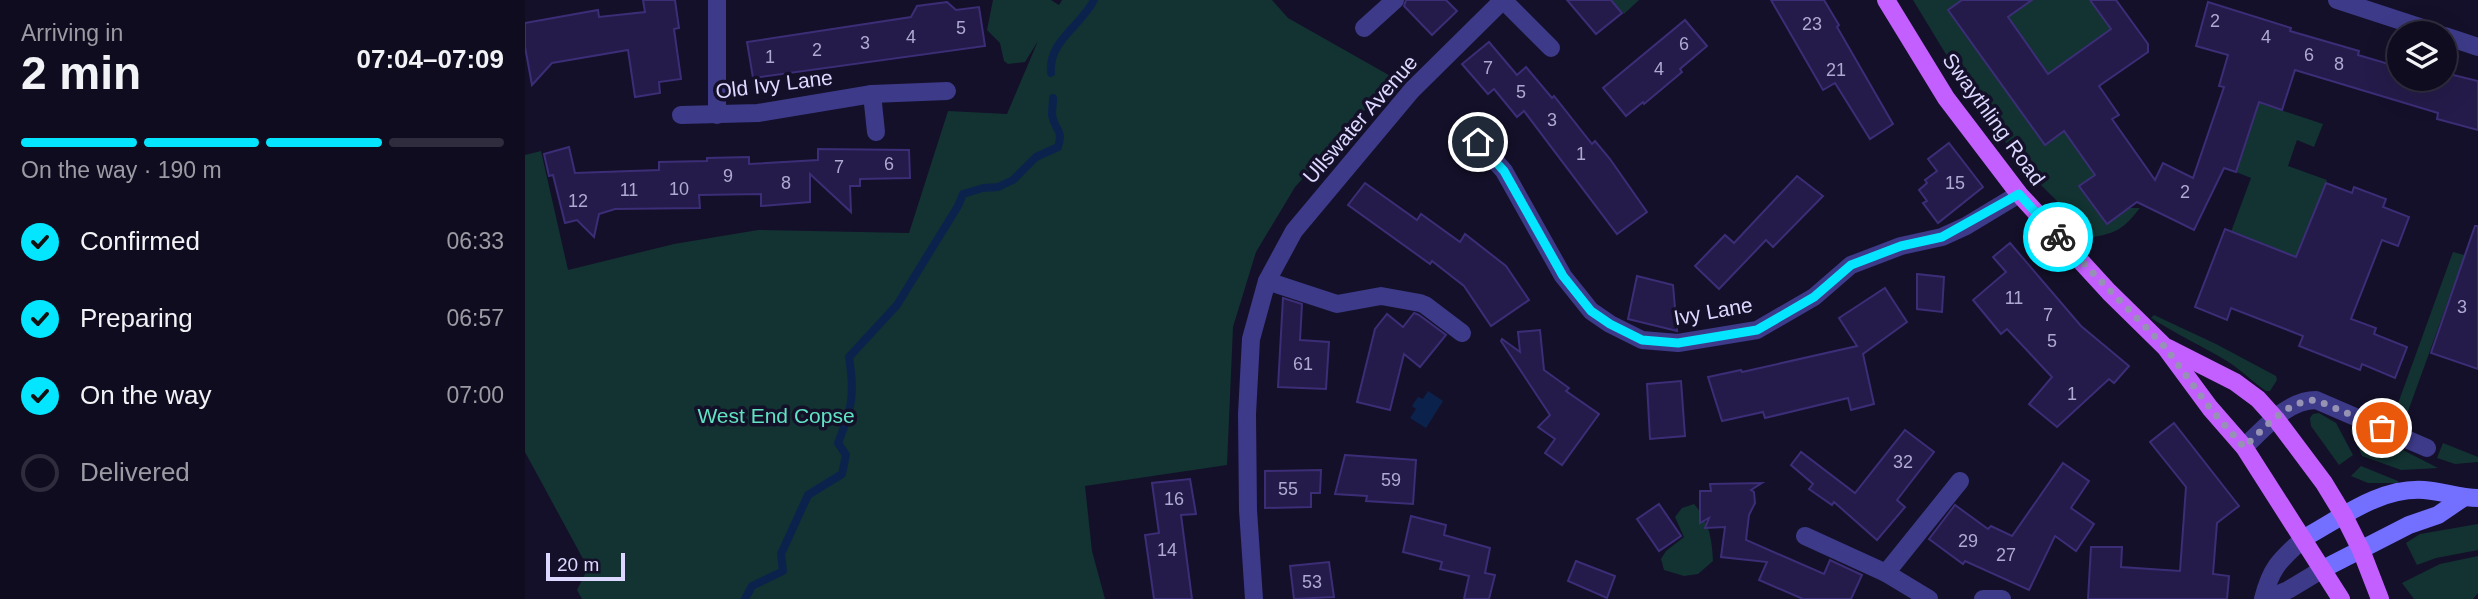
<!DOCTYPE html>
<meta charset="utf-8">
<style>
:root{--surface:#0f0c1f;--page:#1d1a2c;--text:#f1f3f6;--muted:#9b9ba4;--line:#2f2c3d;--accent:#04e5ff}
body{margin:0;font-family:Arial,sans-serif;background:var(--page);color:var(--text);height:100vh;display:flex;flex-direction:column;font-size:26px;white-space:nowrap}
*{box-sizing:border-box;margin:0}
p{font-size:23px;color:var(--muted)}
.icon{flex:none;width:38px;height:38px;fill:none;stroke:currentColor;stroke-width:2;stroke-linecap:round;stroke-linejoin:round}
.map{position:relative;flex:1;overflow:hidden}
.drawer{display:flex;flex-direction:column;background:var(--surface);width:525px}
.drawer>*{flex:none}
.buttons{position:absolute;left:1862px;top:21px;display:grid;gap:14px}
.buttons a{display:grid;place-items:center;width:70px;height:70px;border-radius:50%;background:var(--surface);box-shadow:0 7px 28px #0002,0 0 0 2px var(--line);font-size:35px}
.scale{position:absolute;left:21px;bottom:18px;width:79px;box-sizing:border-box;padding-left:7px;border:4px solid #dcd8ff;border-top:0;font-size:19px;line-height:24px;white-space:nowrap;color:#dcd8ff;-webkit-text-stroke:5px #141029;paint-order:stroke}
.pin{position:absolute;display:grid;place-items:center;width:60px;height:60px;color:#fff;margin:-30px;border:4px solid #fff;border-radius:50%;box-shadow:0 2px 7px #0007}
.courier{position:absolute;display:grid;place-items:center;width:70px;height:70px;margin:-35px;border:5px solid #04e5ff;border-radius:50%;background:#fff;color:#222;box-shadow:0 2px 9px #0007}
.summary em{font-style:normal;font-weight:700}
.summary div{display:flex;flex-direction:column-reverse}
.summary{display:flex;align-items:center;justify-content:space-between;height:119px;padding:0 21px}
h1{font-size:46px;font-weight:700;line-height:52px}
.bar{display:grid;grid-template-columns:repeat(4,1fr);gap:10px 7px;align-content:center;height:84px;padding:0 21px}
.bar i{height:9px;border-radius:5px;background:var(--line)}
.bar .active{background:var(--accent)}
.bar p{grid-column:span 4}
ol{padding:0 21px;list-style:none}
li{display:flex;align-items:center;gap:21px;height:77px}
li p{margin-inline-start:auto}
li .icon{padding:7px;border-radius:50%;background:var(--accent);color:#111;stroke-width:4}
li:last-child{color:var(--muted)}
li i{width:38px;height:38px;border:4px solid var(--line);border-radius:50%}
main{display:flex;flex:1;min-height:0}
.map>svg:first-child{display:block}
.green{fill:#123332}
.water{fill:#0b234c}
.lines{fill:none;stroke-linecap:round;stroke-linejoin:round}
.stream{stroke:#0b234c;stroke-width:8}
.building{fill:#251b4a;stroke:#3c2d77;stroke-width:2}
.minor{stroke:#3d3a89;stroke-width:18}
.tertiary{stroke:#3d3a89;stroke-width:18}
.secondary{stroke:#736fff;stroke-width:18}
.primary{stroke:#c35fff;stroke-width:18}
.done{stroke:#9692b4;stroke-width:7;stroke-dasharray:0 12.6}
.route{stroke:#04e5ff;stroke-width:9}
.labels{text-anchor:middle;dominant-baseline:central;stroke-width:7;stroke-linejoin:round;paint-order:stroke}
.number-label{font-size:18px;fill:#aea9d2}
.street-label{font-size:21px;fill:#dcd8ff;stroke:#141029}
.park-label{font-size:21px;fill:#60e3c2;stroke:#141029}
</style>
<main>
<section class="drawer">
<div class="summary"><div><h1>2 min</h1><p>Arriving in</p></div><em>07:04–07:09</em></div>
<div class="bar"><i class="active"></i><i class="active"></i><i class="active"></i><i></i><p>On the way · 190 m</p></div>
<ol>
<li><svg class="icon" aria-label="check" viewBox="0 0 24 24"><path d="M5 12l5 5 9-10"/></svg>Confirmed<p>06:33</p></li>
<li><svg class="icon" aria-label="check" viewBox="0 0 24 24"><path d="M5 12l5 5 9-10"/></svg>Preparing<p>06:57</p></li>
<li><svg class="icon" aria-label="check" viewBox="0 0 24 24"><path d="M5 12l5 5 9-10"/></svg>On the way<p>07:00</p></li>
<li><i></i>Delivered</li>
</ol>
</section>
<div class="map">
<svg width="1953" height="599" viewBox="0 0 1953 599">
<rect width="100%" height="100%" fill="#141029"/>
<g class="green">
<path d="M468,0H526L534,5L537,0H747L763,18L869,78L770,187L731,252L708,327L702,465L560,486L567,551L580,599H57L52,590L63,568L0,452V155L16,151L43,270L149,244L233,230L384,233L423,111L482,114L513,41L500,62L483,64L479,61L475,43L462,30Z"/>
<path d="M1086,0H1114L1099,14Z"/>
<path d="M1388,0H1437L1423,10L1504,123L1538,98L1570,175L1555,186L1581,224L1604,208H1615C1599,228 1593,233 1568,237L1507,176L1513,170L1496,147L1488,153L1436,79Z"/>
<path d="M1507,0H1565L1586,29L1544,59L1527,80L1483,17Z"/>
<path d="M1734,103L1798,124L1789,147L1772,140L1763,166L1802,180L1784,225L1811,236L1802,269L1706,232L1726,178L1711,172Z"/>
<path d="M1928,252L1939,255V257L1882,414L1871,409Z"/>
<path d="M1629,315L1691,344L1751,376L1752,380L1745,391H1741C1728,382 1716,370 1702,361C1677,346 1651,334 1626,318Z"/>
<path d="M1794,413L1811,423L1828,455L1814,465L1786,426L1785,418L1788,414Z"/>
<path d="M1825,429L1870,446L1913,468L1876,470L1837,456Z"/>
<path d="M1918,443L1953,457V462L1930,464L1912,458Z"/>
<path d="M1836,466L1873,481V483H1843L1826,476Z"/>
<path d="M1169,504C1184,521 1187,539 1188,561L1173,574L1159,576L1139,570L1136,559L1141,551L1159,537L1150,517L1157,508Z"/>
<path d="M1953,524V550L1911,558L1892,565L1881,543L1895,534Z"/>
<path d="M1953,556V593L1948,599H1889L1877,583L1915,564Z"/>
</g>
<path class="water" d="M903,391L918,401L901,428L885,418L891,409L887,406L893,397L898,399Z"/>
<g class="lines">
<g class="stream">
<path d="M526,73C523,41 556,26 569,0"/>
<path d="M220,599L227,586L258,571L256,554L283,495L317,474L321,455L313,443C327,409 330,394 324,357L372,305L433,206L438,194L458,188L473,187L488,180L511,157L533,147C539,129 529,130 527,115C527,110 528,103 528,98"/>
</g>
</g>
<g class="building">
<path d="M118,0H150L154,28L149,29L156,79L134,82L135,93L110,97L103,50L27,63L7,85L0,47V23L73,10L74,17L120,12Z"/>
<path d="M881,0H921L932,11L907,35L879,6Z"/>
<path d="M1042,0H1086L1097,13L1071,34Z"/>
<path d="M1246,0H1299L1314,25L1312,27L1368,124L1345,139L1310,83L1298,90Z"/>
<path d="M1437,0H1507L1483,17L1523,74L1586,29L1565,0H1591L1623,44V52L1574,86L1594,115L1587,119L1630,180L1638,163L1668,178L1699,87L1694,86L1703,55L1671,46L1683,2L1766,28L1765,31L1834,51L1833,55L1874,67V79H1922L1924,74L1953,81V130L1912,119L1913,113L1770,70L1757,110L1734,102L1711,172L1699,168L1669,230L1612,202L1582,224L1554,186L1570,175L1539,131L1520,145L1423,10Z"/>
<path d="M422,2L431,10L454,7L460,46L228,78L222,42L386,17L392,6Z"/>
<path d="M1160,20L1182,46L1155,69L1157,72L1119,104L1118,102L1101,116L1078,88Z"/>
<path d="M964,42L992,75L1001,67L1027,98L1029,96L1067,144L1070,141L1085,159L1122,212L1092,234L999,111L992,117L969,89L963,94L937,64Z"/>
<path d="M1424,143L1458,187L1413,223L1398,203L1402,201L1394,190L1402,183L1400,180L1412,171L1403,159Z"/>
<path d="M44,147L50,173L134,170V162L182,161V158L224,157V164L293,160V149L384,150L385,178L335,179V186H325L326,212L285,174V202L236,206V194L174,195L175,208L90,209L74,214L69,237L52,220L40,223L28,175L24,176L19,154Z"/>
<path d="M1272,176L1298,196L1248,247L1241,240L1194,289L1170,266L1200,235L1209,243Z"/>
<path d="M840,183L892,220L896,214L935,242L940,234L981,266L1004,300L966,326L939,286L907,261L905,264L823,205Z"/>
<path d="M1801,183L1827,193L1829,187L1861,199L1858,207L1884,217L1873,246L1857,240L1826,319L1851,328L1849,334L1882,347L1870,378L1837,364L1835,370L1774,346L1778,336L1706,308L1702,320L1670,307L1700,229L1771,257Z"/>
<path d="M1950,226H1953V369L1906,353Z"/>
<path d="M1485,243L1556,326L1604,366L1589,383L1584,379L1532,427L1504,404L1527,377L1482,329L1476,334L1448,300L1481,272L1468,257Z"/>
<path d="M1392,274L1419,277L1417,312L1392,309Z"/>
<path d="M1112,276L1148,285L1152,331L1103,319Z"/>
<path d="M1360,288L1382,322L1338,354L1349,404L1326,410L1323,398L1240,418L1238,412L1197,421L1183,377L1216,370L1217,372L1332,346L1314,318Z"/>
<path d="M758,298L777,304L775,340L804,342L801,389L753,387Z"/>
<path d="M889,313L894,315L921,335L895,367L879,354L865,410L832,402L850,329L862,314L878,327Z"/>
<path d="M1015,330L1019,370L1044,388L1041,391L1074,414L1037,465L1020,453L1030,439L1013,427L1025,415L976,341L977,339L995,352L993,332Z"/>
<path d="M1156,381L1160,436L1125,439L1122,384Z"/>
<path d="M1649,423L1714,506L1692,523L1688,574L1704,576L1702,599H1563L1566,547H1597L1596,567L1655,571L1661,487L1625,442Z"/>
<path d="M1380,430L1409,452L1372,500L1380,507L1352,540L1309,502L1307,505L1284,489L1288,484L1266,465L1276,452L1330,493Z"/>
<path d="M820,455L891,460L888,504L841,501L842,496L810,494Z"/>
<path d="M1538,463L1564,481L1546,508L1569,524L1551,551L1530,536L1504,590L1440,561L1438,564L1404,539L1430,505L1463,529L1466,526L1487,536Z"/>
<path d="M796,470L795,493H786V507L740,508V471Z"/>
<path d="M665,479L671,514L656,515L667,599H629L620,535L634,533L627,483Z"/>
<path d="M1237,483L1226,490L1229,492L1230,503L1224,515L1221,540L1299,574L1305,560L1337,575L1326,599H1278L1234,580L1242,562L1196,557L1200,527L1180,528L1184,518L1175,523V491H1186L1185,484Z"/>
<path d="M1134,504L1156,536L1134,551L1112,519Z"/>
<path d="M886,516L921,525L919,535L965,548L960,573L970,575L964,599H939L944,576L915,569L917,562L878,552Z"/>
<path d="M1051,561L1090,576L1082,598L1043,581Z"/>
<path d="M804,562L809,597L769,599L765,566Z"/>
</g>
<g class="lines">
<g class="minor">
<path d="M978,0L1026,48"/>
<path d="M1812,0L1913,33"/>
<path d="M839,28L870,0"/>
<path d="M1920,36L1953,47"/>
<path d="M347,94L351,132"/>
<path d="M156,115L233,113L347,94L422,91"/>
<path d="M192,115V0"/>
<path d="M953,142L979,171L1038,276L1066,311L1085,324L1117,340L1153,343L1232,330L1289,297L1326,265L1376,246L1417,237L1441,226L1494,194"/>
<path d="M742,281L812,304L856,296L895,303L900,305L937,333"/>
<path d="M1719,447C1739,429 1762,400 1791,400L1902,448"/>
<path d="M1280,536L1361,573"/>
<path d="M729,599L723,510L722,414L726,339L742,281L769,231L887,90L978,0"/>
<path d="M1404,599L1361,573L1435,481"/>
<path d="M1458,599H1477"/>
</g>
<g class="tertiary">
<path d="M1738,599C1746,567 1755,560 1779,538"/>
<path d="M1741,599L1763,590L1798,569"/>
</g>
<g class="secondary">
<path d="M1779,538C1816,518 1855,487 1899,490C1917,491 1934,498 1953,498"/>
<path d="M1798,569L1884,525L1913,515L1938,498"/>
</g>
<g class="primary">
<path d="M1361,0L1421,98L1494,194L1584,292L1640,347L1685,408L1719,447L1816,599"/>
<path d="M1643,348L1710,382L1733,399L1751,419L1799,483L1819,516L1836,550L1855,599"/>
</g>
</g>
<g class="lines">
<path class="done" d="M1533,237L1640,347L1685,408L1719,447C1739,429 1762,400 1791,400L1857,428"/>
<path class="route" d="M953,142L979,171L1038,276L1066,311L1085,324L1117,340L1153,343L1232,330L1289,297L1326,265L1376,246L1417,237L1494,194L1533,237"/>
</g>
<g class="labels">
<g class="number-label">
<text x="1690" y="21">2</text>
<text x="1287" y="24">23</text>
<text x="436" y="28">5</text>
<text x="386" y="37">4</text>
<text x="1741" y="37">4</text>
<text x="340" y="43">3</text>
<text x="1159" y="44">6</text>
<text x="292" y="50">2</text>
<text x="1784" y="55">6</text>
<text x="245" y="57">1</text>
<text x="1814" y="64">8</text>
<text x="963" y="68">7</text>
<text x="1134" y="69">4</text>
<text x="1311" y="70">21</text>
<text x="996" y="92">5</text>
<text x="1027" y="120">3</text>
<text x="1056" y="154">1</text>
<text x="364" y="164">6</text>
<text x="314" y="167">7</text>
<text x="203" y="176">9</text>
<text x="261" y="183">8</text>
<text x="1430" y="183">15</text>
<text x="154" y="189">10</text>
<text x="104" y="190">11</text>
<text x="1660" y="192">2</text>
<text x="53" y="201">12</text>
<text x="1489" y="298">11</text>
<text x="1937" y="307">3</text>
<text x="1523" y="315">7</text>
<text x="1527" y="341">5</text>
<text x="778" y="364">61</text>
<text x="1547" y="394">1</text>
<text x="1378" y="462">32</text>
<text x="866" y="480">59</text>
<text x="763" y="489">55</text>
<text x="649" y="499">16</text>
<text x="1443" y="541">29</text>
<text x="642" y="550">14</text>
<text x="1481" y="555">27</text>
<text x="787" y="582">53</text>
</g>
<g class="street-label">
<text transform="translate(249 84) rotate(-7)">Old Ivy Lane</text>
<text transform="translate(835 119) rotate(-49)">Ullswater Avenue</text>
<text transform="translate(1469 119) rotate(54)">Swaythling Road</text>
<text transform="translate(1188 311) rotate(-10)">Ivy Lane</text>
</g>
<g class="park-label">
<text x="251" y="415">West End Copse</text>
</g>
</g>
</svg>
<div class="buttons">
<a><svg class="icon" aria-label="layers" viewBox="0 0 24 24"><path d="M12 4l9 5-9 5-9-5zM3 14l9 5 9-5"/></svg></a>
</div>
<div class="scale">20 m</div>
<div class="pin" style="left:1857px;top:428px;background:#ea580c"><svg class="icon" aria-label="bag" viewBox="0 0 24 24"><path d="M5 8h14l-1 12H6zM9 8a3 3 0 0 1 6 0"/></svg></div>
<div class="pin" style="left:953px;top:142px;background:#1f2937"><svg class="icon" aria-label="home" viewBox="0 0 24 24"><path d="M3 11l9-7 9 7M6 9v11h12V9"/></svg></div>
<div class="courier" style="left:1533px;top:237px"><svg class="icon" aria-label="bike" viewBox="0 0 24 24"><circle cx="6" cy="16" r="4"/><circle cx="18" cy="16" r="4"/><path d="M6 16l4-8h5l3 8M10 8l3 8H6M13 5h3"/></svg></div>
</div>
</main>
